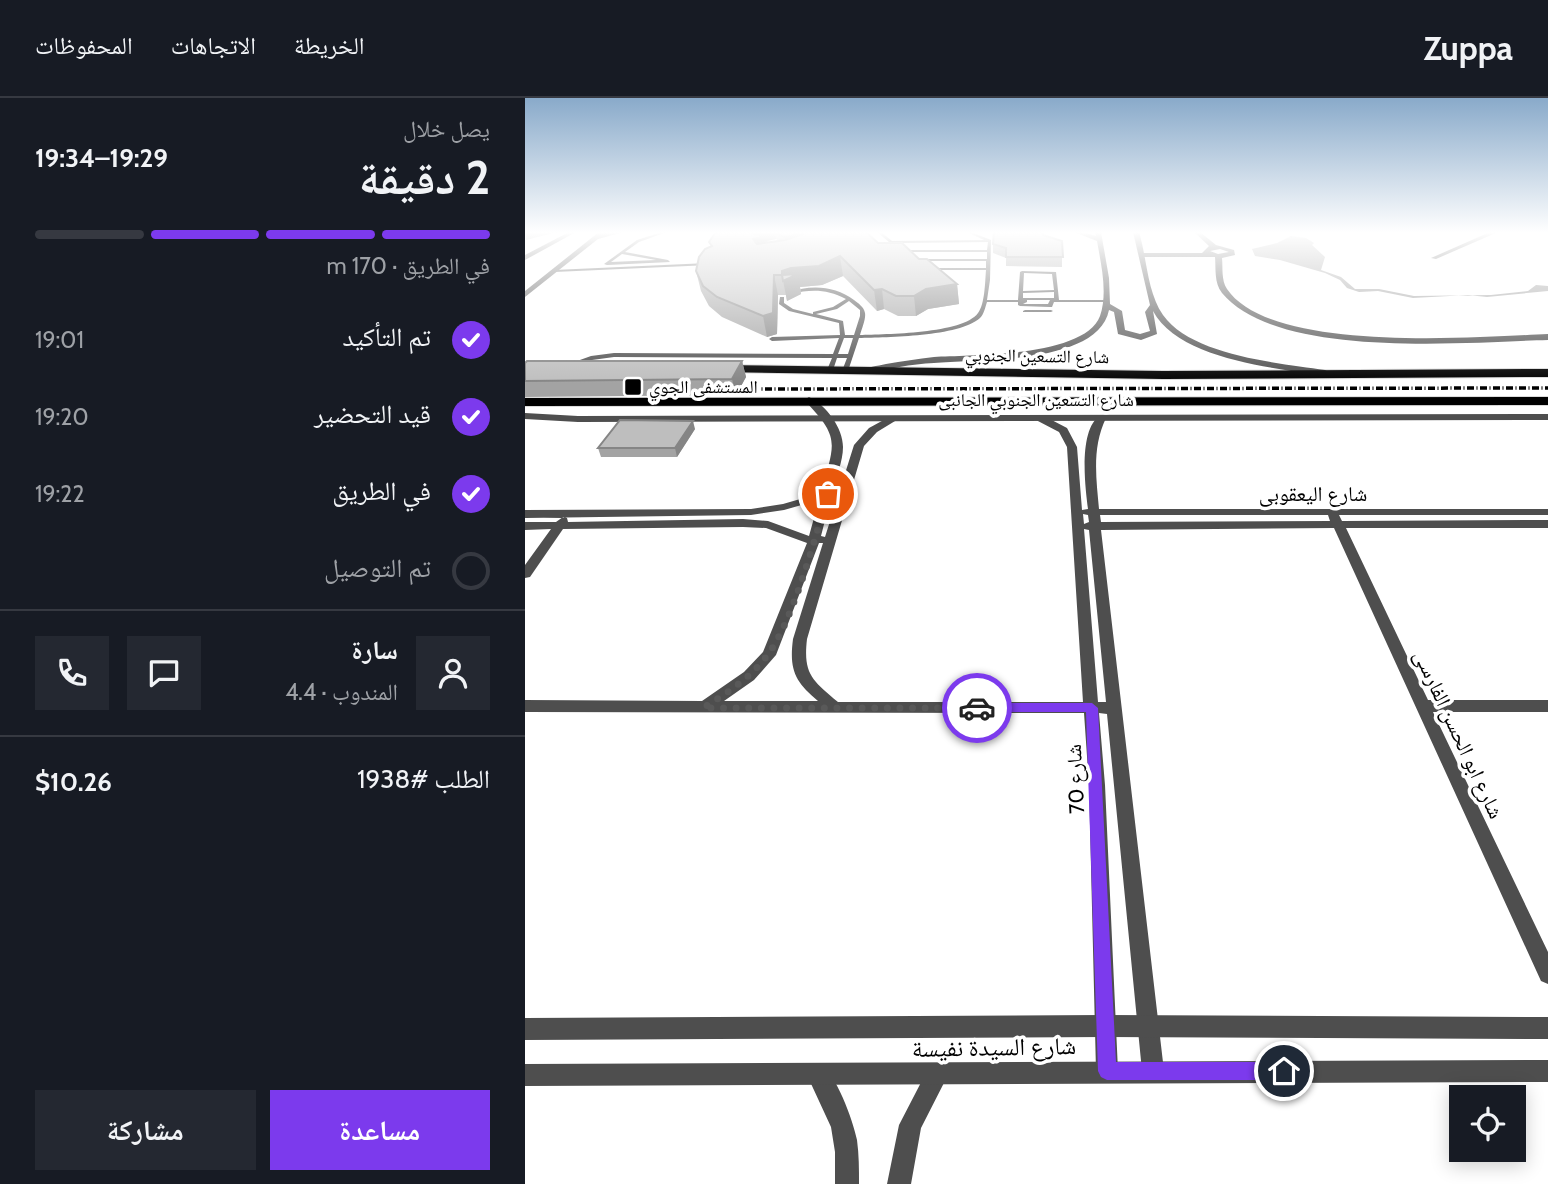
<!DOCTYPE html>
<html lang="ar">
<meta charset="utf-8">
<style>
:root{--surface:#171b24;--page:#242831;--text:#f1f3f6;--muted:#9ea1a6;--line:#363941;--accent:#7c3aed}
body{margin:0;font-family:Cabin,"Noto Naskh Arabic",sans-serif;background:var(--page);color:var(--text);direction:rtl;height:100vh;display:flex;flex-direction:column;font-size:26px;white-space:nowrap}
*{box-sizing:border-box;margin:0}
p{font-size:23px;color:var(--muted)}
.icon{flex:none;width:38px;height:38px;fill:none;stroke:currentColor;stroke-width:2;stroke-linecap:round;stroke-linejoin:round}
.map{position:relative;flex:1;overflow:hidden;direction:ltr}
.panel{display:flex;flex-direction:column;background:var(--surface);width:525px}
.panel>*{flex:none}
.controls{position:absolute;left:924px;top:987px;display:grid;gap:14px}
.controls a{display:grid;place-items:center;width:77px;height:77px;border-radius:0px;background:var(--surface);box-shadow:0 4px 18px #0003;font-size:35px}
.pin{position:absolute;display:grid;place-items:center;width:60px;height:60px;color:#fff;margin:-30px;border:4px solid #fff;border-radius:50%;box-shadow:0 2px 7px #0007}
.courier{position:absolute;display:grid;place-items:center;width:70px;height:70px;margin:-35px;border:5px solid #7c3aed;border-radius:50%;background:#fff;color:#222;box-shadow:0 2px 9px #0007}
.headline em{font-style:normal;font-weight:700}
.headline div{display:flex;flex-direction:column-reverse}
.headline{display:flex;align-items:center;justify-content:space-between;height:119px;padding:0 35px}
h1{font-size:46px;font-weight:700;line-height:52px}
.bar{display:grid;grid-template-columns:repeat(4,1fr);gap:10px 7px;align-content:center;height:84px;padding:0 35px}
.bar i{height:9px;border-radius:5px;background:var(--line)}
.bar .current{background:var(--accent)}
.bar p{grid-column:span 4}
.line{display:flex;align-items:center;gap:18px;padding:0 35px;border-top:2px solid var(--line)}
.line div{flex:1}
.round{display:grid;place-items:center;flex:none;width:74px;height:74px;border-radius:0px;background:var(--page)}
ol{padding:0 35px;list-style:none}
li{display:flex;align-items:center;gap:21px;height:77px}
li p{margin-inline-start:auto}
li .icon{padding:7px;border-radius:50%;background:var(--accent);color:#fff;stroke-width:4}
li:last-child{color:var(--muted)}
li i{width:38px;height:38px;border:4px solid var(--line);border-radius:50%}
.button{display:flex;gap:14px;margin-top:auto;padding:14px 35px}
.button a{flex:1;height:80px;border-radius:0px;background:var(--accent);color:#fff;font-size:28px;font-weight:700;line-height:80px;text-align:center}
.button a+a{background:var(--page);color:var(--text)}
header{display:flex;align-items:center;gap:42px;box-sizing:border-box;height:98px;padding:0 35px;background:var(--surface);border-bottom:2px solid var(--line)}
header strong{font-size:33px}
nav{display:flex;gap:38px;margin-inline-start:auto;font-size:24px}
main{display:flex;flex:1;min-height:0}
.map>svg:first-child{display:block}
.water{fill:#9c9c9c}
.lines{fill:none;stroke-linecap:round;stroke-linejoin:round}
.trunk-casing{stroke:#dbdbdb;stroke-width:2}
.service{fill:#4e4e4e;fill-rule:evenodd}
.minor{fill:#4e4e4e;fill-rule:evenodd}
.tertiary{fill:#4e4e4e;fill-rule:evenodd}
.trunk{fill:#000;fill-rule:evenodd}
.rail{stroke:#000;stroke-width:3.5;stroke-dasharray:7 2.5 1 2.5;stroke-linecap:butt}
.wall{fill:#a3a3a3;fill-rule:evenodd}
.shaded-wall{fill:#858585}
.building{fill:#bebebe;stroke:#858585;stroke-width:2}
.route{fill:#7c3aed}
.done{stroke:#595959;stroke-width:7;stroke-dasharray:0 12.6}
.poi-dot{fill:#000;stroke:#fff;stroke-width:2.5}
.labels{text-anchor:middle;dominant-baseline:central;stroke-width:7;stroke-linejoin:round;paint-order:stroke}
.far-street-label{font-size:18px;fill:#000;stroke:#fff}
.far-poi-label{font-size:18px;fill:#000;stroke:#fff;text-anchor:start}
.street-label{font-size:21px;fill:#000;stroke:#fff}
.near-street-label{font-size:24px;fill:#000;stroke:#fff}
</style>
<header>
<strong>Zuppa</strong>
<nav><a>الخريطة</a><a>الاتجاهات</a><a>المحفوظات</a></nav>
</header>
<main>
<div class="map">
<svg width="1023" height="1086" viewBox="0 0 1023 1086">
<rect width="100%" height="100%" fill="#fff"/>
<path class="water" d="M766,138L781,140L789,145L787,147L800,159L796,172L816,179L830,191H854L889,198L966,197L1003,193L1011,187L1023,188V193L962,199L943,197L888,200L853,193L834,194L822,190L815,182L800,175L755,162L730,158L727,151L752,145Z"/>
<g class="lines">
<g class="trunk-casing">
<g id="trunk">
<path d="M195,267L638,273L1023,271V279L638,281L191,274V268Z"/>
<path d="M1023,299V307L0,308V300Z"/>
</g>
</g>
<g class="service">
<path d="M137,134H142L114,144L100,154L143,162L145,164L82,167L79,166L112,142ZM97,156L131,162L86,164Z"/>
<path d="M352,134H356L367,143L459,142L442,134H446L466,142L465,182L462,202H493L495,174L497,173L531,174L534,202H582L584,203L582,204H529L527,209H525L495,208L493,207V204H462C460,210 459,216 455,220C434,239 362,239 334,240L323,273L320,275L317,273L322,260H312L308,272L305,274L302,272L307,260L89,259L67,262L44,269L41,267L66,258L89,255L308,256L314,240L247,243L244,241L247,239L315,237L314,225L264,213L254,206L255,199H259V205L268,211L288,216V214L308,209L321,201C302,191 286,191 266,196L264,195C285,186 310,188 329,202C333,205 339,209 340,215C341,221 337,230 335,237C360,236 438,236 453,215C460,206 460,184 461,172H405L403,171L405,170H461V163H392L390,162L392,161H462V154H376ZM463,144L462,152H376V150L370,145ZM499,175L527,176L529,192L498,193ZM529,194V200H498V195ZM502,202H525L523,206H498L502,204ZM324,203L335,212V218L329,237H320L318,223L291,216L312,211ZM319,240H328L323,256H313Z"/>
<path d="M183,165L185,167L29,174L27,173L29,172Z"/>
<path d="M500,212H526L528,213L526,214H498V213Z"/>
</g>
<g class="minor">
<path d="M669,134H675L691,147L709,152L710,157L697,160C698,169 696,182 702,191C746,256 951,239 1023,236V242C942,244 753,262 697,195C689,185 691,171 690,159H618L615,157L618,155H677L684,148ZM695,151L704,154L693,156L685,153Z"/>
<path d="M965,134H973L911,161L906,160Z"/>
<path d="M284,299C301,307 318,330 318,349C318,363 311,380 307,394L309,396L306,399L296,438L300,439L329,347L344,330L366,318L375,320L352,334L339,348L282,541C278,576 287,582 313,604H558L542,349L534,334L511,322V318H519L542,330L552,349L557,412L563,411C560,388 553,330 576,317L581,320C567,349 571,379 574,411H1023V417H814L817,423L1023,422V430H821L903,602H1023V614H908L1023,854V886L1016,883L809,430L576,432L639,973L636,981L628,984L620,981L617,973L582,616L574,615L580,687L593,973L590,981L582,984L574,981L571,973L564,687L559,615L0,614V602L177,603L219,574L238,554L282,445L241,430L218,429L38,431L5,479L0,480V467L26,431L0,432V424H31L38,419L42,420L43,424L218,421L243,423L284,438L294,402L259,412L226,417L0,420V412L226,411L258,406L296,395C309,345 317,341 279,302ZM558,416L563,417L564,424L559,426ZM575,417H803L805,423L576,424ZM559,431L564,432L581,604H573ZM294,445H298L268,541C264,572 270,584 293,603H199L229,582L251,557Z"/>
<path d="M293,966C311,973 328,1023 332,1042C334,1057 334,1071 334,1086H310V1054L306,1029L282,977L285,969Z"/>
<path d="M412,966L420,969L423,977L396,1030L386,1086H362L374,1027L404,969Z"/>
</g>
<g class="tertiary">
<path d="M44,134H51L0,162V157Z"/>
<path d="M74,134H99L73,141L0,199V193Z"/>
<path d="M549,134H557L571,138L570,134H576L584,180L585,206L597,213L600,232L615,236L625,233L620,214L625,207L608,134H614C622,160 622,194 638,217C667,258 754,265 800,272L805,275L800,278C751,270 654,262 628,213L632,236L616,242L593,236L589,214L584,212C573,267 452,261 409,265C386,266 363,271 340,276L335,273C342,269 352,268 361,266C377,263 393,261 409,259C446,257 560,259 575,218C583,195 576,166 572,143Z"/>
<path d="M0,315L53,318L1023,316V322L53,324L0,321Z"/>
<path d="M580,917L1023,919V941L580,939L0,942V920Z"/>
<path d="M1023,962V984L0,988V966Z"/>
</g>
<use href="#trunk" class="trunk"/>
<path class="rail" d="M214,291L1023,290"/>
</g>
<g class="wall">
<path d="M191,134H276L274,137L353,145L394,161L432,186L434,206L403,211L391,218H373L359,211L352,213L318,178L297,187L275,189L276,196L262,203L261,197H253L252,236L242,239L197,219L184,208L176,193L171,173L186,149L184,144ZM251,141L254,143L243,144L242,143Z"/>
<path d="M518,137L537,143V169L481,168V160L468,155V146Z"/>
<path d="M217,263L221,279L211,297L0,299V265Z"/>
<path d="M170,331L152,359H76L73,350Z"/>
</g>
<g class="shaded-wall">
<path d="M0,134H32L1,142Z"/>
<path d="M271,134H276L270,144L261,145L260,139Z"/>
<path d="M249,135L251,141L242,143L245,156L228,141L238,137Z"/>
<path d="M315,158L318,178L297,187L275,189L276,196L262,203L257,177V173Z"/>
<path d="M249,177L253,197L252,236L242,239L238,218Z"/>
<path d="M432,186L434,206L403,211L391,218L389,198L401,191Z"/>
<path d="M357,191L359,211L352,213L349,192Z"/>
<path d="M217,263L221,279L211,297L207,281Z"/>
<path d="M168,323L170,331L152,359L150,350Z"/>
</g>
<g class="building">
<path d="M191,134H228L229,136L241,138L228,141L232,146L260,142L278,136V134H341L353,145H377L394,161H402L432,186L401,191L389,198H371L357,191L349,192L315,158L294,168L266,170L257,173V177H249L248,215L238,218L192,199L178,188L171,173L174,159L180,151L187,148L184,144Z"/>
<path d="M228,134H271L269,137L260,139L249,135L238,137Z"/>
<path d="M469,134H518V137L537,143L538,159H481V150L468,146Z"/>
<path d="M273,176L258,183L257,177Z"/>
<path d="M2,263H217L207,281L0,283V265Z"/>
<path d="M95,322L168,323L150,350H73Z"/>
</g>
<linearGradient id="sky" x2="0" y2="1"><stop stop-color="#89aaca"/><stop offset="0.47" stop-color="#fff"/><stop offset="1" stop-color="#fff" stop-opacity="0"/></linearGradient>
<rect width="1023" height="286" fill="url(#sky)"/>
<path class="route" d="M452,605H567L573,610L591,964H759L766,967L768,973L766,979L759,982H582L576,979L573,973L561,614H452L446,610Z"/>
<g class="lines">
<path class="done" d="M303,396C291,437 267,527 241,559C224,581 202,595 178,610H452"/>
</g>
<rect class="poi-dot" x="99" y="280" width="18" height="18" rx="3.5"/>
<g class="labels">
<g class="far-street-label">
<text transform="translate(512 258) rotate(1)">شارع التسعين الجنوبي</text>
<text x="511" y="302">شارع التسعين الجنوبي الجانبى</text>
</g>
<g class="far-poi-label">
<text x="124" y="289">المستشفى الجوي</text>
</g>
<g class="street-label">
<text x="788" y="395">شارع اليعقوبى</text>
<text transform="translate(934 636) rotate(65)">شارع ابو الحسن الفارسى</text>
<text transform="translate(550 681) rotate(-93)">شارع 70</text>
</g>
<g class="near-street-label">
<text transform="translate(469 949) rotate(-1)">شارع السيدة نفيسة</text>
</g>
</g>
</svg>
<div class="controls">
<a><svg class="icon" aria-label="locate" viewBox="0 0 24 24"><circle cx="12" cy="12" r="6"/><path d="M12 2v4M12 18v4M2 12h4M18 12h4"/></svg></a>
</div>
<div class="pin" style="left:303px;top:396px;background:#ea580c"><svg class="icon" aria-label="bag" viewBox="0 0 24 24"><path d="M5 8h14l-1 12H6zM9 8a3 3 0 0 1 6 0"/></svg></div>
<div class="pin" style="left:759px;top:973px;background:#1f2937"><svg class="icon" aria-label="home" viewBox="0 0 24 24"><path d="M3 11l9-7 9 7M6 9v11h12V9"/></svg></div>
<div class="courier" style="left:452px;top:610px"><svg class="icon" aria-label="car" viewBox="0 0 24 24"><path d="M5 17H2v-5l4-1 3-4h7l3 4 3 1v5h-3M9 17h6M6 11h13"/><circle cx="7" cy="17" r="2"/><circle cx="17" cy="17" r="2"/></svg></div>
</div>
<section class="panel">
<div class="headline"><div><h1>2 دقيقة</h1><p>يصل خلال</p></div><em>19:29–19:34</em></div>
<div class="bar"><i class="current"></i><i class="current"></i><i class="current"></i><i></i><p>في الطريق · 170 m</p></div>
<ol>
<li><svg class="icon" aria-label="check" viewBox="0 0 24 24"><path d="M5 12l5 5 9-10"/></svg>تم التأكيد<p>19:01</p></li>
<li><svg class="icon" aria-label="check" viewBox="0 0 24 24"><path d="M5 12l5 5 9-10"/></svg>قيد التحضير<p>19:20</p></li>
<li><svg class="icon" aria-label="check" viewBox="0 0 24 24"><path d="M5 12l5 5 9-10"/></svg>في الطريق<p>19:22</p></li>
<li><i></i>تم التوصيل</li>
</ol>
<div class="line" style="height:126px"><a class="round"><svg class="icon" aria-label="person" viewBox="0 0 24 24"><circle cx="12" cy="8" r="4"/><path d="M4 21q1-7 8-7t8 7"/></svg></a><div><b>سارة</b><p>المندوب · 4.4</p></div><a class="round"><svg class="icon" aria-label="chat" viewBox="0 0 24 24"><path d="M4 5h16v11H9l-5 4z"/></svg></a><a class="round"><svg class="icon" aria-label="phone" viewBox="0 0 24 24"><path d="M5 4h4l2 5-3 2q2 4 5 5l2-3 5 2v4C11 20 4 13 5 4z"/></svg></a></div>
<div class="line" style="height:91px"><div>الطلب #1938</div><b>$10.26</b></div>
<div class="button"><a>مساعدة</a><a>مشاركة</a></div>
</section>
</main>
